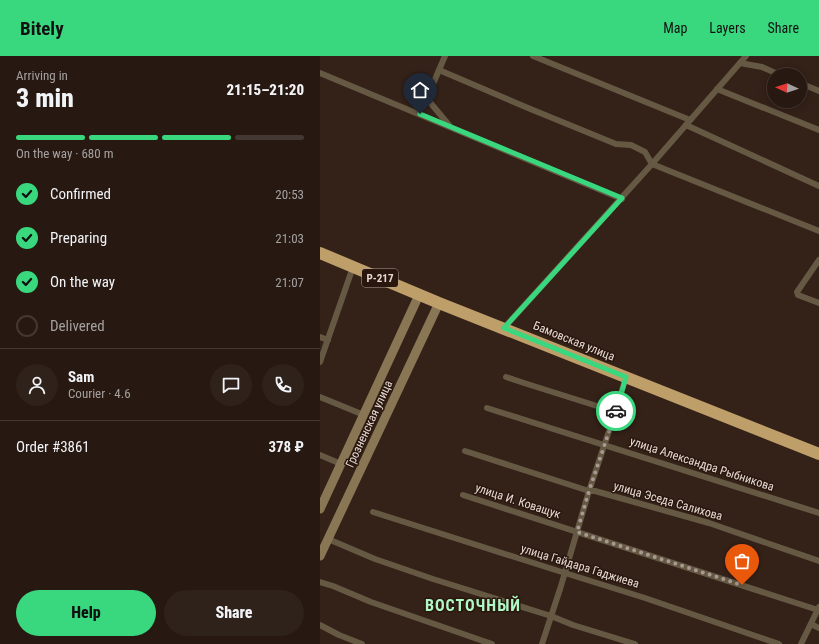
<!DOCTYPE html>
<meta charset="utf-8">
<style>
:root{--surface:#271912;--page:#2f221b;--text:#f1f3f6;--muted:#a4a09f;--line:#433832;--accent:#39d87f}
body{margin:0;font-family:"Roboto Condensed",sans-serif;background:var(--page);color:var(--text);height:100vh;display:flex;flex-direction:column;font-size:15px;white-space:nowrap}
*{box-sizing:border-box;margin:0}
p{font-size:13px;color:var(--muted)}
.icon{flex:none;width:22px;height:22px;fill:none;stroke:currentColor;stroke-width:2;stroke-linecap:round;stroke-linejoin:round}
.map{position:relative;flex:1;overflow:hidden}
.side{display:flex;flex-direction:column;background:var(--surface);width:320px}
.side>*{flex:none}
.needle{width:26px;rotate:273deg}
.buttons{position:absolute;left:447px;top:12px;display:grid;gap:8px}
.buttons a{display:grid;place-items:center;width:40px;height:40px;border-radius:50%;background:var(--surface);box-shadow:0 2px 10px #0003,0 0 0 1px var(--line);font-size:20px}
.pin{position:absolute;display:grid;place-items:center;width:34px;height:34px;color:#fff;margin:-41px -17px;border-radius:50% 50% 50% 0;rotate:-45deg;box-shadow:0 0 4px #0007}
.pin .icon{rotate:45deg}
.courier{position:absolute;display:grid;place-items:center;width:40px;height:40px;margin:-20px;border:3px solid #39d87f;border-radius:50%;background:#fff;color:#222;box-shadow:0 1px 5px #0007}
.headline em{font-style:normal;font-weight:800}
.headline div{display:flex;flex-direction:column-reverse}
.headline{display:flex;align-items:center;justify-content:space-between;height:68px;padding:0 16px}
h1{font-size:26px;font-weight:800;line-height:30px}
.bar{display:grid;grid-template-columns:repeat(4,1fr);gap:6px 4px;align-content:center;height:48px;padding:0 16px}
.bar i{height:5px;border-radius:3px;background:var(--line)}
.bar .current{background:var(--accent)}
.bar p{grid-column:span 4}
.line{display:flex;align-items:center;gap:10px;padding:0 16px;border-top:1px solid var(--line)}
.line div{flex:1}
.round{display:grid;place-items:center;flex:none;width:42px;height:42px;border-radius:21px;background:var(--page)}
ol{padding:0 16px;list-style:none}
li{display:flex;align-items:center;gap:12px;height:44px}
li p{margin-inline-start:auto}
li .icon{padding:4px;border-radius:50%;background:var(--accent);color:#111;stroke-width:4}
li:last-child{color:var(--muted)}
li i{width:22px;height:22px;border:2px solid var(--line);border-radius:50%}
.action{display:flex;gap:8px;margin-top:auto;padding:8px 16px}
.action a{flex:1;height:46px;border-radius:24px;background:var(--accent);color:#111;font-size:16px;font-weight:800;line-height:46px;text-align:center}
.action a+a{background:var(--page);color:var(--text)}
header{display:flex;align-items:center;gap:24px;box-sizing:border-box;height:56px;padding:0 20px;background:var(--accent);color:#111}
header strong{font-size:19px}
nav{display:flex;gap:22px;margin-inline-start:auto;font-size:14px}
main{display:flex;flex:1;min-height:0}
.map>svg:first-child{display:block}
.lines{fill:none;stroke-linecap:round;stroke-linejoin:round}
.street{stroke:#655944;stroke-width:6}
.secondary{stroke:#897654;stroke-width:9}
.highway{stroke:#be9f6a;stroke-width:12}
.done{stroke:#a89992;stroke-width:4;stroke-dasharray:0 7.2}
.route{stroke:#39d87f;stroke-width:5}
.labels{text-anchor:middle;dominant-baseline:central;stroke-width:3;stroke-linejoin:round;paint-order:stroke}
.shield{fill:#29170e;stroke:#ad9f98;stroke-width:1}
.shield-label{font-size:11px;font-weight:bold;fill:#e6d9d3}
.street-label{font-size:12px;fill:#e6d9d3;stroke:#29170e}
.district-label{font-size:16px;font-weight:bold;letter-spacing:1px;fill:#aff8c5;stroke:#29170e}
</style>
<header>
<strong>Bitely</strong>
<nav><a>Map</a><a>Layers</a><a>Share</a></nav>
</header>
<main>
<section class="side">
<div class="headline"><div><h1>3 min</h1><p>Arriving in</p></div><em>21:15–21:20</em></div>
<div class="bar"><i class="current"></i><i class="current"></i><i class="current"></i><i></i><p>On the way · 680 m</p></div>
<ol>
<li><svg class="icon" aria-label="check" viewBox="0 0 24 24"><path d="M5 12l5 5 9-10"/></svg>Confirmed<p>20:53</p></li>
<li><svg class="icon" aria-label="check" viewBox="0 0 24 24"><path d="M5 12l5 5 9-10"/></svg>Preparing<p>21:03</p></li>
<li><svg class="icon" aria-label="check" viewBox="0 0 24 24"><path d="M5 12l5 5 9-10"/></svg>On the way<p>21:07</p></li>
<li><i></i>Delivered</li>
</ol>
<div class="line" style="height:72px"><a class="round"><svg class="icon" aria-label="person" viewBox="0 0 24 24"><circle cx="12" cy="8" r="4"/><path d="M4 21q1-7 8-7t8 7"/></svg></a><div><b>Sam</b><p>Courier · 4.6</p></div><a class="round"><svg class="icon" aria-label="chat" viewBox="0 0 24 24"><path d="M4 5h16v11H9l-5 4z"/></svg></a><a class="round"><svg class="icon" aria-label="phone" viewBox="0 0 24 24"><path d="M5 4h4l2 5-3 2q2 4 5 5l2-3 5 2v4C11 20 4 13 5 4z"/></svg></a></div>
<div class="line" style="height:52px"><div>Order #3861</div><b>378 ₽</b></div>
<div class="action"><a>Help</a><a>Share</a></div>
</section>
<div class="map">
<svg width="499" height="588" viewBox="0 0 499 588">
<rect width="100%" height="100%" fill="#342118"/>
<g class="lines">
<g class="street">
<path d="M125,0L110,35L109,41L110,46L113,50L129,69"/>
<path d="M213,0L370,64"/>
<path d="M420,7L442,11L460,19"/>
<path d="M119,14L208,52L296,88L311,89L325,96L332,108L499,175"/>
<path d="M0,17L302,143"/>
<path d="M480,27L499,35"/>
<path d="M397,33L499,74"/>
<path d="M366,69L499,130"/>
<path d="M499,204L477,236L478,239L499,247"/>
<path d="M184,272L332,108L426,0"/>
<path d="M0,281L8,284"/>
<path d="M0,306L33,211"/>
<path d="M186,321L204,327L296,356"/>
<path d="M0,341L44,359"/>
<path d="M167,352L499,457"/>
<path d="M145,395L269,435H275L389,467L499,505"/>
<path d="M0,399L21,408"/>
<path d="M143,439L498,554"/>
<path d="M53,456L245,517L325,542L459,588"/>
<path d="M8,483L55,503L113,523L231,560L253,569L315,588"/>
<path d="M0,526L13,530L51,546L172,588"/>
<path d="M491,568L499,572"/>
<path d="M0,569L19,579L42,588"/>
<path d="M222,588L241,530L269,435L297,351L306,321"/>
<path d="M481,588L499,551"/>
</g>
<g class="secondary">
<path d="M0,453L99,239"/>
<path d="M0,500L119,247"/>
</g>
<path class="highway" d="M0,197L119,247L499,398"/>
</g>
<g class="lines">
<path class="done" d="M296,355L269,435L257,476L422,529"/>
<path class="route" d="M100,58L302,142L184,272L306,321L296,355"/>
</g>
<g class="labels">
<rect class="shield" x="42" y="213" width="36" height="18" rx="3"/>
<g class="shield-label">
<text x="60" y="222">Р-217</text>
</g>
<g class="street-label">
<text transform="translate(254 285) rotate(22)">Бамовская улица</text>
<text transform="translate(49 368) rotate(-65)">Грозненская улица</text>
<text transform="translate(382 408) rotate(18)">улица Александра Рыбникова</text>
<text transform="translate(198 445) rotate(18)">улица И. Коващук</text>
<text transform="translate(348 445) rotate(16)">улица Эседа Салихова</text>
<text transform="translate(260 510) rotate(17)">улица Гайдара Гаджиева</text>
</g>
<g class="district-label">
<text x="153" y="549">ВОСТОЧНЫЙ</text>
</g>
</g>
</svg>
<div class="buttons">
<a><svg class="needle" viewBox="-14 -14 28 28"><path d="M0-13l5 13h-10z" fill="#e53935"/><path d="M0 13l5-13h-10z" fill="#a4a09f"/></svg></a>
</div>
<div class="pin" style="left:422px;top:529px;background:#ea580c"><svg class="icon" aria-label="bag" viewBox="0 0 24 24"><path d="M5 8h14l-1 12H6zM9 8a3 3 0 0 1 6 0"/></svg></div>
<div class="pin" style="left:100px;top:58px;background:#1f2937"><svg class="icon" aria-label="home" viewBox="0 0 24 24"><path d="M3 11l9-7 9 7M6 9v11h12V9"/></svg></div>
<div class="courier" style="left:296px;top:355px"><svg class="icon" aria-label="car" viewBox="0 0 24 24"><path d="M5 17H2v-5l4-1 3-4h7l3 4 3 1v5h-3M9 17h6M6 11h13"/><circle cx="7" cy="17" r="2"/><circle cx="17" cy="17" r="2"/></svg></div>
</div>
</main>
